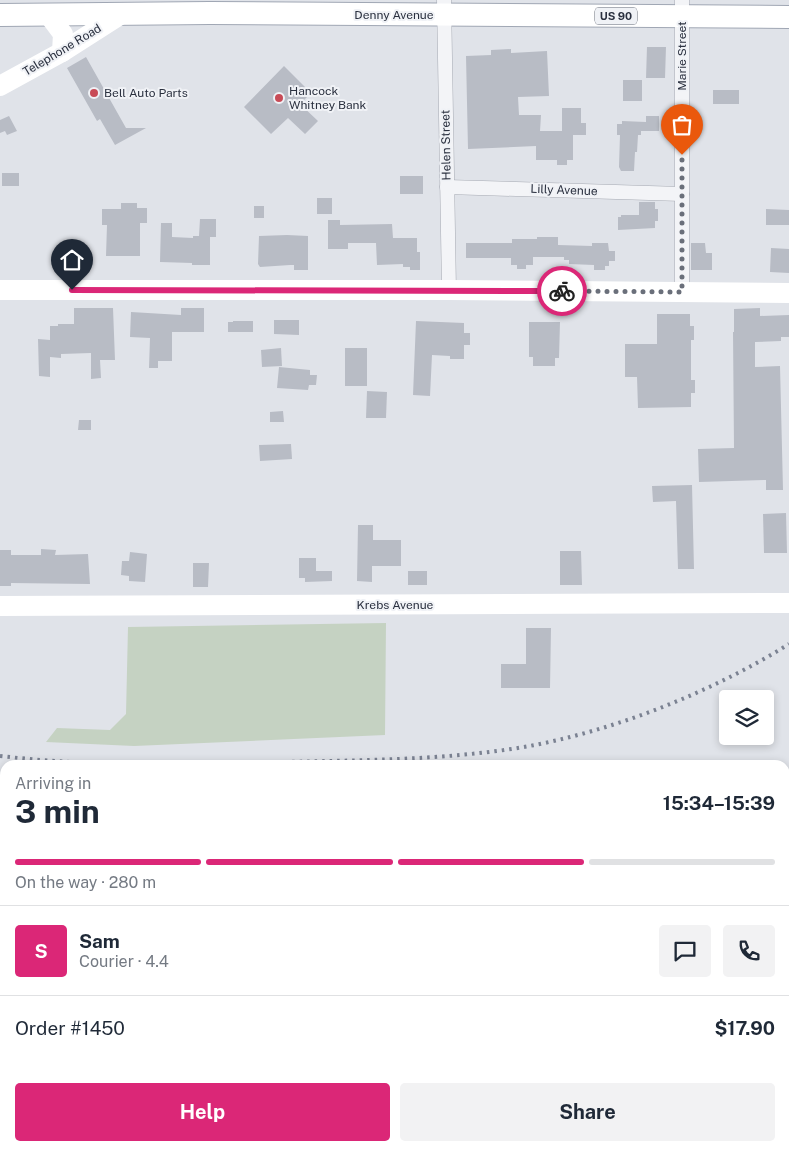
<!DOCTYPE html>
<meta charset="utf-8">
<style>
:root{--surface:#fff;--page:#f2f2f3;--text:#1f2937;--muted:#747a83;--line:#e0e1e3;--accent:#db2777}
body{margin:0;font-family:"Public Sans",sans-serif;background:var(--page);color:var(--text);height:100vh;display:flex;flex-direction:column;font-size:19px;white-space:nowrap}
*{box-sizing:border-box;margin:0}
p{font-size:16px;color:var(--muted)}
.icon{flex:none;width:28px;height:28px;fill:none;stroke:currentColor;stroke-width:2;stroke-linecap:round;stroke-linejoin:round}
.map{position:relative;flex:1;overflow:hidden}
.details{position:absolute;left:0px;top:760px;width:790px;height:391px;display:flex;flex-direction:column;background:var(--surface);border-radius:15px 15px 0 0;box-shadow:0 2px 8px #0003}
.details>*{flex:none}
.tools{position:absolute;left:719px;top:690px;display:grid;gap:10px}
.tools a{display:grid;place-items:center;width:55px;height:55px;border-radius:5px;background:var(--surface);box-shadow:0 2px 8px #0003;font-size:25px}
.pin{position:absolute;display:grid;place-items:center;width:42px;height:42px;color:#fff;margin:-51px -21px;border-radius:50% 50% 50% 0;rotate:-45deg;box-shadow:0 0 5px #0007}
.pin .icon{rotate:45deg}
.courier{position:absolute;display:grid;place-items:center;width:50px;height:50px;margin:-25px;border:4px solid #db2777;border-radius:50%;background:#fff;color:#222;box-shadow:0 1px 6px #0007}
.summary em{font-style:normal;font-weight:700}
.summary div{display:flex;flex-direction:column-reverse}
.summary{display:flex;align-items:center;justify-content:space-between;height:85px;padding:0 15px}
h1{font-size:32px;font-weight:700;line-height:38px}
.bar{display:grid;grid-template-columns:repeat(4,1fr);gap:8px 5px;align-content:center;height:60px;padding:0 15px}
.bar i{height:6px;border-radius:4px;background:var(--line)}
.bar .on{background:var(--accent)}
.bar p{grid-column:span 4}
.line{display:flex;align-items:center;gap:12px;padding:0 15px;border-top:1px solid var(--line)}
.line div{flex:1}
.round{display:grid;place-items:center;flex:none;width:52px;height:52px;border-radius:5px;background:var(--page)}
.primary-button{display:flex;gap:10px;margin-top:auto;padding:10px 15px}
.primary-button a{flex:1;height:58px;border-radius:5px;background:var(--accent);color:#fff;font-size:20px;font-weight:700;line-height:58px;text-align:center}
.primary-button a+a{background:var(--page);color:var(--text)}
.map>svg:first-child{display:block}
.built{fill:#cfd2da}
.green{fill:#c5d2c2}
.building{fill:#b8bcc5}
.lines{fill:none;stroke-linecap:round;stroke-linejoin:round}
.street-casing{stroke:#a6aab3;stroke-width:15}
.primary-casing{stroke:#a0a7b4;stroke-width:24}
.street{stroke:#f3f4f7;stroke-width:14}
.secondary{stroke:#fff;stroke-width:20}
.primary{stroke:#fff;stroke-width:22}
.rail{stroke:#7b8292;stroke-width:4;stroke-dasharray:2.5 5;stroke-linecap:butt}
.done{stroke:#6a6f7a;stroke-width:5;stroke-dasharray:0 9}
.route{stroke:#db2777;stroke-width:6}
.poi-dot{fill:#c84b57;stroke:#f0f2f6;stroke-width:2}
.labels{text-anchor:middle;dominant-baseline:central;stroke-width:4;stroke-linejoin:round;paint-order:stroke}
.shield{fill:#f0f2f6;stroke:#656a76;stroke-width:1}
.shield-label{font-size:11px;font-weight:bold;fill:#2a303f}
.street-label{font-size:12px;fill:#2a303f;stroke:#f0f2f6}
.poi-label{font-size:12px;fill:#2a303f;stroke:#f0f2f6;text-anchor:start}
</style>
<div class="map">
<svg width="789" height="1151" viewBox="0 0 789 1151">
<rect width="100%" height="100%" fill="#e0e3e9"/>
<g class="built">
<path d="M0,815L5,816V990L0,989Z"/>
<path d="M785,819H789V1091L785,1090Z"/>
<path d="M0,1019H5V1146H785V1124L789,1125V1151H0Z"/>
</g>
<path class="green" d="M386,623L385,735L134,746L46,742L57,728L110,730L126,714L128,627Z"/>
<g class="building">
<path d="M647,47H666L665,78H646Z"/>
<path d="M511,49V53L547,51L549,96L518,97L519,115H541L540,131H562V108H581V123H586V135H573V160H567V165H557V160H536V146L468,149L466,56L491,55V50Z"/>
<path d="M86,57L126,128H146L115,145L100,119L97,121L67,68Z"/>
<path d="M284,66L311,93L300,104L318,121L305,134L288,118L271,134L244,107Z"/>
<rect x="623" y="80" width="19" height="21"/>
<rect x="713" y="90" width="26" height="14"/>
<path d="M9,116L17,131L7,135L5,131L0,133V120Z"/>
<path d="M646,116H659V131H641V135H638L637,152H635L634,171H621L619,167L620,135H617V124H622V121L646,122Z"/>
<rect x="2" y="173" width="17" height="13"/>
<rect x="400" y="176" width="23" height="18"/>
<rect x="317" y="198" width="15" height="16"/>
<path d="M639,202H655V209H658V221H655V228L618,230V217H621V215H639Z"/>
<path d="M121,203H137V208H147V223H140V256H106L107,225H102V209H121Z"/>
<rect x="254" y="206" width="10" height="12"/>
<path d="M766,209L789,210V225H766Z"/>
<path d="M200,219H216V237H210V265H192V263L160,262L161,223H172V237L193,238V236H199Z"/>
<path d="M328,220H340V225L392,224L393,238H417V252H420V270H410V267H403V264L377,265L376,243H348V249H328Z"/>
<path d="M287,235L308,236V270H294V265H290L260,267L258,264L259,236Z"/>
<path d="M537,237H558V245L592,246V243H608L609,251H615V261H609V266H605V270H594V265L569,264V260H564V257H533V265H526V269H517V265H511V258H466V243H512V239H537Z"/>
<path d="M691,243H705L706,253H712V270H691Z"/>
<path d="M771,248L789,249V273L770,272Z"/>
<path d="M74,308H113L115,360H100L101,378L91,379V353L61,354V358L50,357V377L39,376L38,339L50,340V326H58V324H74Z"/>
<path d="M181,308H204V332H172V361H158V368H149L150,338L130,337L131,312L181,315Z"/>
<path d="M760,308V316L789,315V337H781V341L755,342V367L780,366L783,490H766V480L699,482L698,449L734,448L733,332H734V309Z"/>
<path d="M657,314H690V326H694V340H691V380H695V393H691V407L638,408L637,377H625V344H657Z"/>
<path d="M274,320H299V335L274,334Z"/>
<path d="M233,321H253V332H228V322H233Z"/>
<path d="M416,321L464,323V333H470V345H464V359H450V356L432,355L430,396L413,395Z"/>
<path d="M529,322H560L559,358H555V366H533V357H529Z"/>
<path d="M281,348L282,366L262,367L261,350Z"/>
<rect x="345" y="348" width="22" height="38"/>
<path d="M279,367L310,370V375H317L316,385H309L308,390L277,388Z"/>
<path d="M367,391L387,392L386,418H366Z"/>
<path d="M283,411L284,422H270V412Z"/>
<path d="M79,420H91V430H78Z"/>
<path d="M291,444L292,459L260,461L259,445Z"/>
<path d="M692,485L694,569H678L676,501L653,502L652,486Z"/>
<path d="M786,513L787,553H764L763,514Z"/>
<path d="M358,525H373V540H401V566H372V582L357,581Z"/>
<path d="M41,549L56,550L55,555L88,554L90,584L11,583V586H0V550H11V555H41Z"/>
<path d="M560,551H581L582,585H560Z"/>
<path d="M130,552L147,554L145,582L129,581V576L121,575L122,561H129Z"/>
<path d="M299,558H316V571H332V581L305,582V578H299Z"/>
<path d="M193,563H209L208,587H193Z"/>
<rect x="408" y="571" width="19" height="14"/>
<path d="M526,628H551L550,688H501V664H526Z"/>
</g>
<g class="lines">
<g class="street-casing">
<g id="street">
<path d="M444,0L449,290"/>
<path d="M682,0V292"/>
<path d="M447,187L682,194"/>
<path d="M785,807L789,806"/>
</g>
</g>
<g class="primary-casing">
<path id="primary" d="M0,15L210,13L789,17"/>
</g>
<use href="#street" class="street"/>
<g class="secondary">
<path d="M48,14L63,34L62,52"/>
<path d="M0,86L62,52L123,13"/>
<path d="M0,290H449L789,293"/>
<path d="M0,606L789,603"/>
<path d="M0,1010L5,1011"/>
<path d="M785,1112H789"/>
</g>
<use href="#primary" class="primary"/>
<g class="rail">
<path d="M0,756C95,767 190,765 285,762C365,760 446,760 524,747C614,731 712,692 789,644"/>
<path d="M0,779H5"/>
<path d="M785,783H789"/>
<path d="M0,787H5"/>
</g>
</g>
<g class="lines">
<path class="done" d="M562,291L682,292V155"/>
<path class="route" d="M72,290L562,291"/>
</g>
<g class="poi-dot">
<circle cx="94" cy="93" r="5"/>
<circle cx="279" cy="98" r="5"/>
</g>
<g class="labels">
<rect class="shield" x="595" y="7.5" width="42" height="17" rx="4"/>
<g class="shield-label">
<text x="616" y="16">US 90</text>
</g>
<g class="street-label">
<text x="394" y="15">Denny Avenue</text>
<text transform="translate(62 50) rotate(-31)">Telephone Road</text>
<text transform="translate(682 56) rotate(-90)">Marie Street</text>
<text transform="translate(446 145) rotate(-91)">Helen Street</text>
<text transform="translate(564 190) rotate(2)">Lilly Avenue</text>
<text x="395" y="605">Krebs Avenue</text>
</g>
<g class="poi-label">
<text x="289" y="91">Hancock<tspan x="289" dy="14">Whitney Bank</tspan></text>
<text x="104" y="93">Bell Auto Parts</text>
</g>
</g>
</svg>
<div class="tools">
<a><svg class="icon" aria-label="layers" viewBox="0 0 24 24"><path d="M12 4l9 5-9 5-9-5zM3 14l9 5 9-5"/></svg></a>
</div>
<div class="pin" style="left:682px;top:155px;background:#ea580c"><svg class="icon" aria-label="bag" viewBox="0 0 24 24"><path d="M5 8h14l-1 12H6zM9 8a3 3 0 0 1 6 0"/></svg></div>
<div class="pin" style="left:72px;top:290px;background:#1f2937"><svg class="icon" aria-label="home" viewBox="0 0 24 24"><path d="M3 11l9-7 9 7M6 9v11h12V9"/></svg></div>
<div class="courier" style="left:562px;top:291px"><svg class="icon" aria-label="bike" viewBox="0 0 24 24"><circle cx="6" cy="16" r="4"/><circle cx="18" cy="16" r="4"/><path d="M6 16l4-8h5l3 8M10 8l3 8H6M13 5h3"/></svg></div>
<section class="details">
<div class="summary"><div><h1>3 min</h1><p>Arriving in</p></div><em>15:34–15:39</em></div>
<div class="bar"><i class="on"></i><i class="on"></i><i class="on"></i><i></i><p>On the way · 280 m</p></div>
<div class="line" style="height:90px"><b class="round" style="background:var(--accent);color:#fff">S</b><div><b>Sam</b><p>Courier · 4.4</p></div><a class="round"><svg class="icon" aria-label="chat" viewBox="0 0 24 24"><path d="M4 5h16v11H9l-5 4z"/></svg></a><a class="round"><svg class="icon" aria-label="phone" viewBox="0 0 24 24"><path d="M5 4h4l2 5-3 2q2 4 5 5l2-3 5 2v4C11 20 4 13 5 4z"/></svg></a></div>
<div class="line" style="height:65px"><div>Order #1450</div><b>$17.90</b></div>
<div class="primary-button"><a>Help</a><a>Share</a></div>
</section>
</div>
